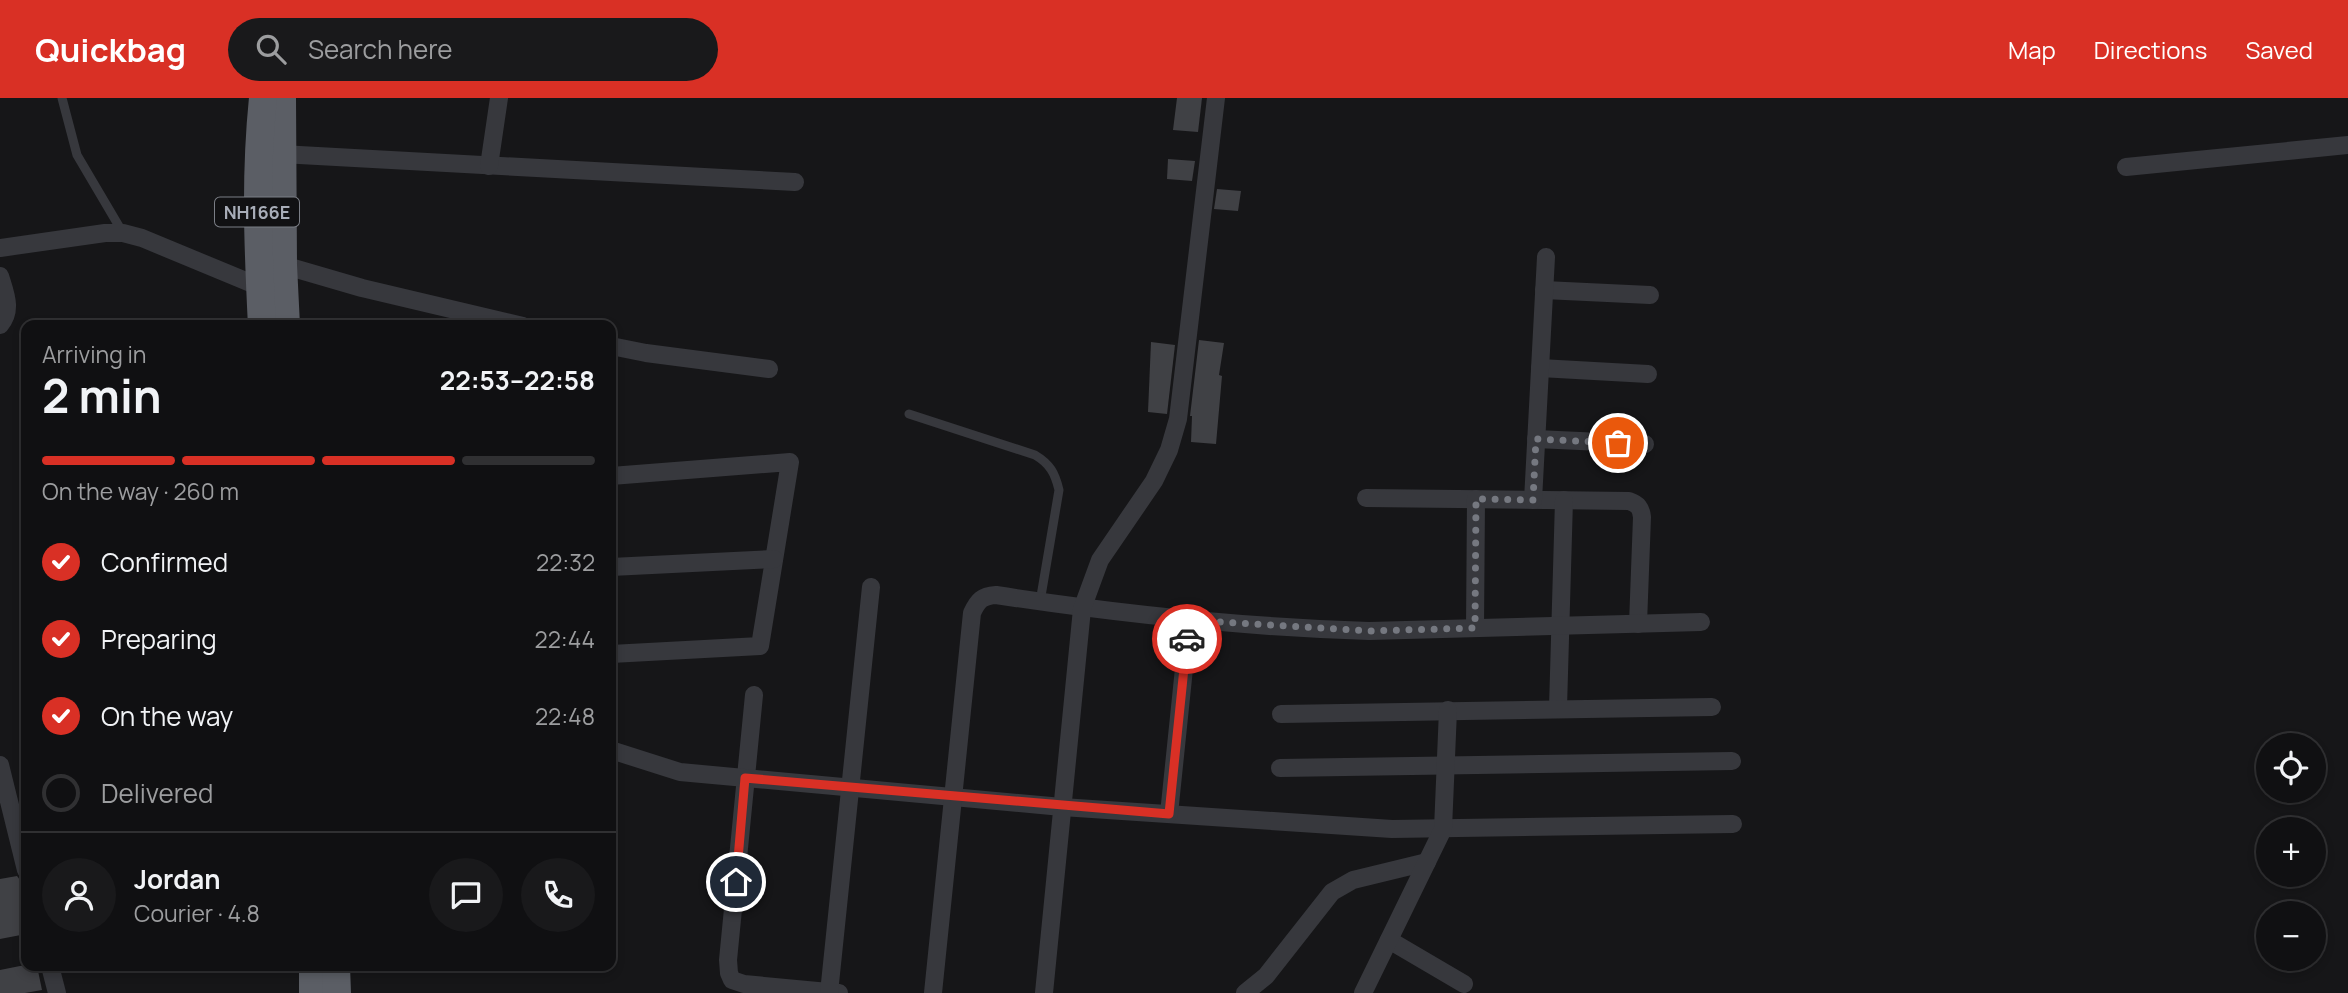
<!DOCTYPE html>
<meta charset="utf-8">
<style>
:root{--surface:#101012;--page:#19191b;--text:#f1f3f6;--muted:#9c9d9f;--line:#303032;--accent:#d93025}
body{margin:0;font-family:Manrope,sans-serif;background:var(--page);color:var(--text);height:100vh;display:flex;flex-direction:column;font-size:26px;white-space:nowrap}
*{box-sizing:border-box;margin:0}
p{font-size:23px;color:var(--muted)}
.icon{flex:none;width:38px;height:38px;fill:none;stroke:currentColor;stroke-width:2;stroke-linecap:round;stroke-linejoin:round}
.map{position:relative;flex:1;overflow:hidden}
.panel{position:absolute;left:21px;top:222px;width:595px;height:651px;display:flex;flex-direction:column;background:var(--surface);border-radius:14px;box-shadow:0 4px 10px #0003,0 0 0 2px var(--line)}
.panel>*{flex:none}
.tools{position:absolute;left:2256px;top:635px;display:grid;gap:14px}
.tools a{display:grid;place-items:center;width:70px;height:70px;border-radius:50%;background:var(--surface);box-shadow:0 4px 10px #0003,0 0 0 2px var(--line);font-size:35px}
.pin{position:absolute;display:grid;place-items:center;width:60px;height:60px;color:#fff;margin:-30px;border:4px solid #fff;border-radius:50%;box-shadow:0 2px 7px #0007}
.courier{position:absolute;display:grid;place-items:center;width:70px;height:70px;margin:-35px;border:5px solid #d93025;border-radius:50%;background:#fff;color:#222;box-shadow:0 2px 9px #0007}
.overview em{font-style:normal;font-weight:700}
.overview div{display:flex;flex-direction:column-reverse}
.overview{display:flex;align-items:center;justify-content:space-between;height:119px;padding:0 21px}
h1{font-size:46px;font-weight:700;line-height:52px}
.bar{display:grid;grid-template-columns:repeat(4,1fr);gap:10px 7px;align-content:center;height:84px;padding:0 21px}
.bar i{height:9px;border-radius:5px;background:var(--line)}
.bar .on{background:var(--accent)}
.bar p{grid-column:span 4}
.line{display:flex;align-items:center;gap:18px;padding:0 21px;border-top:2px solid var(--line)}
.line div{flex:1}
.round{display:grid;place-items:center;flex:none;width:74px;height:74px;border-radius:37px;background:var(--page)}
ol{padding:0 21px;list-style:none}
li{display:flex;align-items:center;gap:21px;height:77px}
li p{margin-inline-start:auto}
li .icon{padding:7px;border-radius:50%;background:var(--accent);color:#fff;stroke-width:4}
li:last-child{color:var(--muted)}
li i{width:38px;height:38px;border:4px solid var(--line);border-radius:50%}
header{display:flex;align-items:center;gap:42px;box-sizing:border-box;height:98px;padding:0 35px;background:var(--accent);color:#fff}
header strong{font-size:33px}
nav{display:flex;gap:38px;margin-inline-start:auto;font-size:24px}
.search{width:490px;height:63px;background:var(--page);display:flex;align-items:center;gap:18px;box-sizing:border-box;padding:0 24px;border-radius:38px;color:var(--muted);font-size:26px}
.map>svg:first-child{display:block}
.building{fill:#404145}
.lines{fill:none;stroke-linecap:round;stroke-linejoin:round}
.service{stroke:#37383d;stroke-width:9}
.minor{stroke:#37383d;stroke-width:18}
.trunk{stroke:#5b5e65;stroke-width:28}
.done{stroke:#757880;stroke-width:7;stroke-dasharray:0 12.6}
.route{stroke:#d93025;stroke-width:9}
.labels{text-anchor:middle;dominant-baseline:central;stroke-width:5;stroke-linejoin:round;paint-order:stroke}
.shield{fill:#111113;stroke:#7b7e86;stroke-width:2}
.shield-label{font-size:18px;font-weight:bold;fill:#a8adb8}
</style>
<header>
<strong>Quickbag</strong>
<div class="search"><svg class="icon" aria-label="search" viewBox="0 0 24 24"><circle cx="10" cy="10" r="6"/><path d="M15 15l6 6"/></svg>Search here</div>
<nav><a>Map</a><a>Directions</a><a>Saved</a></nav>
</header>
<div class="map">
<svg width="2348" height="895" viewBox="0 0 2348 895">
<rect width="100%" height="100%" fill="#161618"/>
<g class="building">
<path d="M1177,0H1202L1198,34L1173,32Z"/>
<path d="M1168,61L1195,63L1192,83L1167,81Z"/>
<path d="M1217,91L1241,93L1238,113L1214,111Z"/>
<path d="M1199,242L1224,245L1219,277L1222,278L1216,346L1191,344L1192,318H1190Z"/>
<path d="M1151,244L1175,247L1167,316L1148,314Z"/>
<path d="M17,778L20,782L26,807V836L0,841V781Z"/>
<path d="M20,868H37L42,892L25,895H0V872Z"/>
</g>
<g class="lines">
<g class="service">
<path d="M62,0L77,57L123,135"/>
<path d="M909,316L1035,357C1050,366 1055,375 1059,392L1040,504"/>
</g>
<g class="minor">
<path d="M281,56L795,84"/>
<path d="M489,68L499,0"/>
<path d="M2126,69L2348,47"/>
<path d="M0,150L105,135H123L142,140L260,189"/>
<path d="M283,167L362,190L523,228"/>
<path d="M0,178C5,195 13,212 0,227"/>
<path d="M1544,192L1650,197"/>
<path d="M611,248L646,255L769,271"/>
<path d="M1540,270L1648,276"/>
<path d="M1536,341L1645,346"/>
<path d="M611,378L790,364L760,548L611,556"/>
<path d="M1366,400L1629,403C1638,406 1641,410 1642,419L1638,526"/>
<path d="M1533,402L1546,159"/>
<path d="M611,469L774,461"/>
<path d="M1475,530L1476,401"/>
<path d="M754,597L728,862L729,875L732,882L744,886L839,895"/>
<path d="M1558,610L1564,402"/>
<path d="M1281,616L1712,609"/>
<path d="M611,652L680,674L1062,709L1392,731L1733,726"/>
<path d="M0,667L26,772"/>
<path d="M1280,670L1732,663"/>
<path d="M1169,716L1189,522"/>
<path d="M1389,842L1464,886"/>
<path d="M50,868L57,895"/>
<path d="M829,895L871,489"/>
<path d="M933,895L972,515C978,502 982,498 996,497C1120,516 1244,529 1369,533L1701,524"/>
<path d="M1044,895L1082,511L1100,462L1154,383L1169,352L1178,321L1216,0"/>
<path d="M1245,895L1266,878L1332,794L1353,782L1427,764"/>
<path d="M1363,895L1443,731L1448,612"/>
</g>
<g class="trunk">
<path d="M282,0L283,167L286,228"/>
<path d="M262,228C258,149 255,78 263,0"/>
<path d="M313,868V895"/>
<path d="M336,868L337,895"/>
</g>
</g>
<g class="lines">
<path class="done" d="M1187,541L1189,522L1369,533L1475,530L1476,401L1533,402L1536,341L1618,345"/>
<path class="route" d="M736,784L745,680L1169,716L1187,541"/>
</g>
<g class="labels">
<rect class="shield" x="215" y="99.5" width="84" height="29" rx="5"/>
<g class="shield-label">
<text x="257" y="114">NH166E</text>
</g>
</g>
</svg>
<div class="tools">
<a><svg class="icon" aria-label="locate" viewBox="0 0 24 24"><circle cx="12" cy="12" r="6"/><path d="M12 2v4M12 18v4M2 12h4M18 12h4"/></svg></a>
<a>+</a>
<a>−</a>
</div>
<div class="pin" style="left:1618px;top:345px;background:#ea580c"><svg class="icon" aria-label="bag" viewBox="0 0 24 24"><path d="M5 8h14l-1 12H6zM9 8a3 3 0 0 1 6 0"/></svg></div>
<div class="pin" style="left:736px;top:784px;background:#1f2937"><svg class="icon" aria-label="home" viewBox="0 0 24 24"><path d="M3 11l9-7 9 7M6 9v11h12V9"/></svg></div>
<div class="courier" style="left:1187px;top:541px"><svg class="icon" aria-label="car" viewBox="0 0 24 24"><path d="M5 17H2v-5l4-1 3-4h7l3 4 3 1v5h-3M9 17h6M6 11h13"/><circle cx="7" cy="17" r="2"/><circle cx="17" cy="17" r="2"/></svg></div>
<section class="panel">
<div class="overview"><div><h1>2 min</h1><p>Arriving in</p></div><em>22:53–22:58</em></div>
<div class="bar"><i class="on"></i><i class="on"></i><i class="on"></i><i></i><p>On the way · 260 m</p></div>
<ol>
<li><svg class="icon" aria-label="check" viewBox="0 0 24 24"><path d="M5 12l5 5 9-10"/></svg>Confirmed<p>22:32</p></li>
<li><svg class="icon" aria-label="check" viewBox="0 0 24 24"><path d="M5 12l5 5 9-10"/></svg>Preparing<p>22:44</p></li>
<li><svg class="icon" aria-label="check" viewBox="0 0 24 24"><path d="M5 12l5 5 9-10"/></svg>On the way<p>22:48</p></li>
<li><i></i>Delivered</li>
</ol>
<div class="line" style="height:126px"><a class="round"><svg class="icon" aria-label="person" viewBox="0 0 24 24"><circle cx="12" cy="8" r="4"/><path d="M4 21q1-7 8-7t8 7"/></svg></a><div><b>Jordan</b><p>Courier · 4.8</p></div><a class="round"><svg class="icon" aria-label="chat" viewBox="0 0 24 24"><path d="M4 5h16v11H9l-5 4z"/></svg></a><a class="round"><svg class="icon" aria-label="phone" viewBox="0 0 24 24"><path d="M5 4h4l2 5-3 2q2 4 5 5l2-3 5 2v4C11 20 4 13 5 4z"/></svg></a></div>
</section>
</div>
